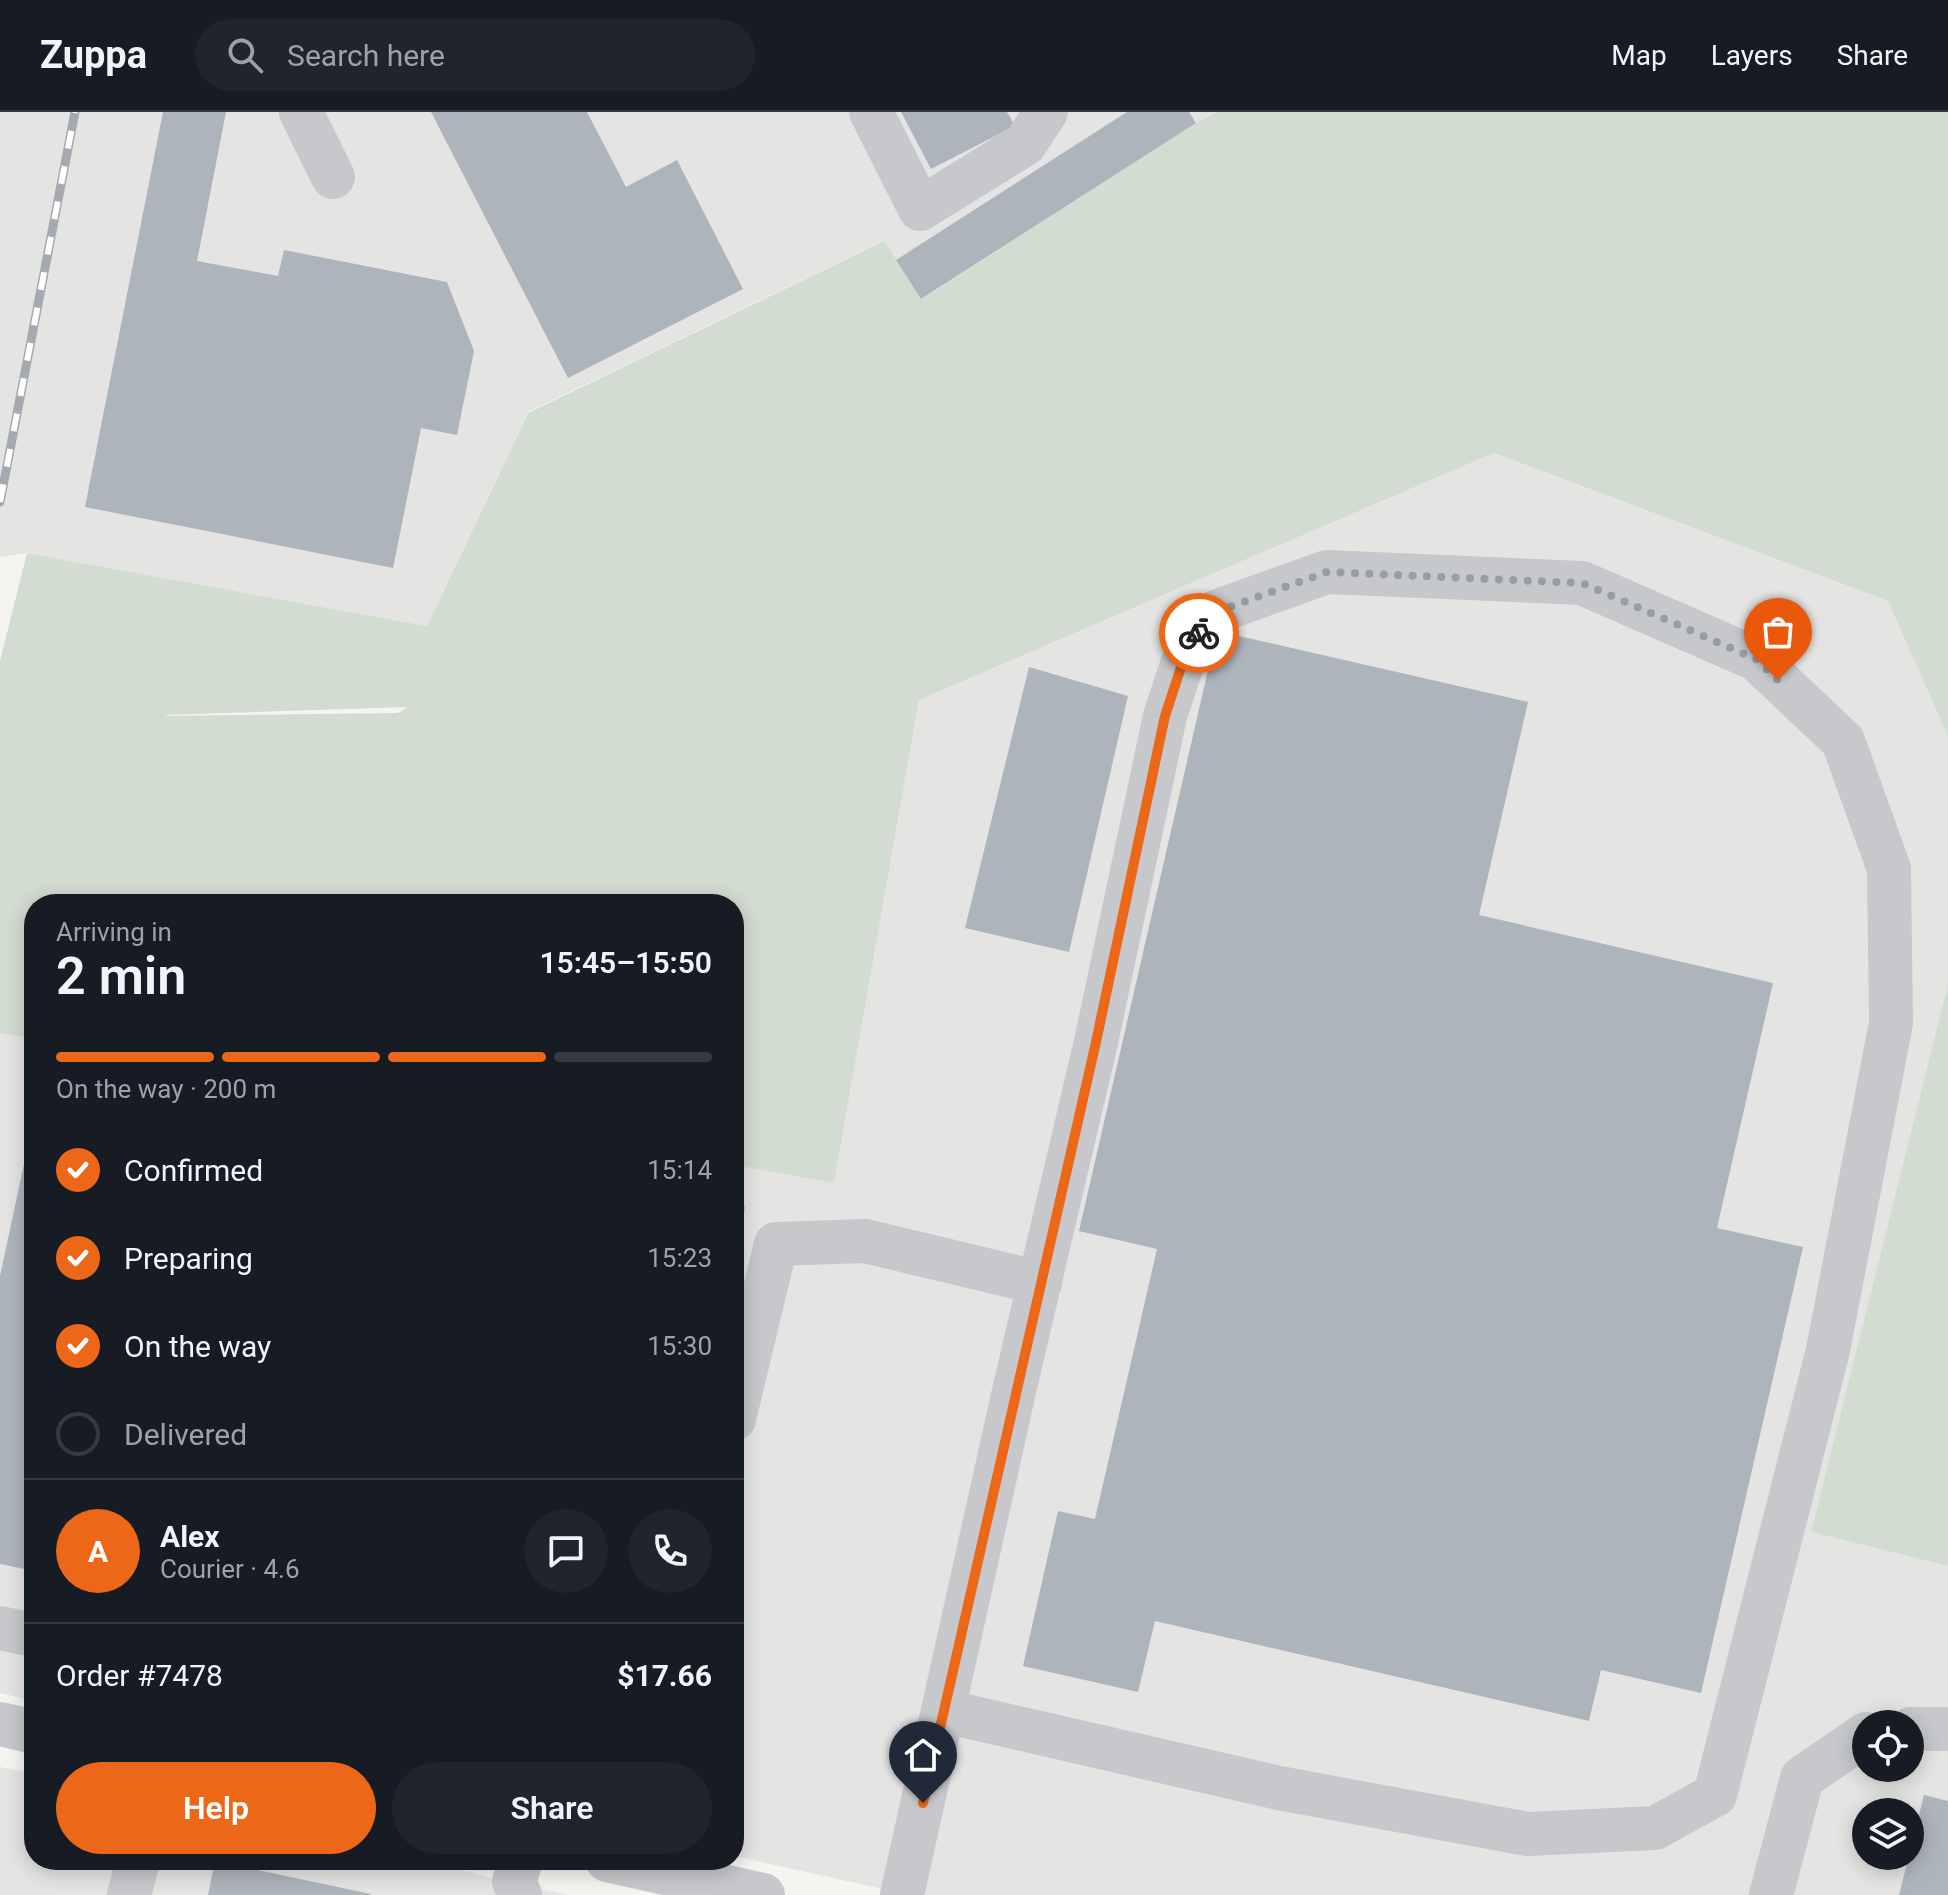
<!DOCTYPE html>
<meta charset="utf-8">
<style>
:root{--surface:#171b24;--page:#20242c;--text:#f1f3f6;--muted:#9ea1a6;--line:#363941;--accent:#ec6818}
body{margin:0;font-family:Roboto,sans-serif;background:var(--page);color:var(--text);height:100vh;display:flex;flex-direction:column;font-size:30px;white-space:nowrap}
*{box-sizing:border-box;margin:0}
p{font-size:26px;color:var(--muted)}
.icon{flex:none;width:44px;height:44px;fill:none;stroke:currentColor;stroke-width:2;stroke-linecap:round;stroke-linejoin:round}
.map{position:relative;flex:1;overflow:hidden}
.panel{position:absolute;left:24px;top:782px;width:720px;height:976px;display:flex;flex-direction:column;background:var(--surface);border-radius:32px;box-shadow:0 4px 20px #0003}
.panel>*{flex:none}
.fabs{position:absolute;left:1852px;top:1598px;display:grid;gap:16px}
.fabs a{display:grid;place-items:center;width:72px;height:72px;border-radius:50%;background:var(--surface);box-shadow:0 4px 20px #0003;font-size:40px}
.pin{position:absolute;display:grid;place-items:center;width:68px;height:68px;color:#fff;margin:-82px -34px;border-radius:50% 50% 50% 0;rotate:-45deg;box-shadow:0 0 8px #0007}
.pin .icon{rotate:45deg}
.courier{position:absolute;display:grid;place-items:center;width:80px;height:80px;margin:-40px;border:6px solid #ec6818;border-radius:50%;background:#fff;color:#222;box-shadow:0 2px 10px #0007}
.overview em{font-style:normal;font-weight:600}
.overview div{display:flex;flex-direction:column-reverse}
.overview{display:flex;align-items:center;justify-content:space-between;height:136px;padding:0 32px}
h1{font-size:52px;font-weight:600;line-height:60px}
.bar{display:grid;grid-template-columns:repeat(4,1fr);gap:12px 8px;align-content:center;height:96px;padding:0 32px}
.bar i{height:10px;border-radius:6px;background:var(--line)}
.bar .selected{background:var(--accent)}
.bar p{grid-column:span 4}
.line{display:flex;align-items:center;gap:20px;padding:0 32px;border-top:2px solid var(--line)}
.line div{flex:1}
.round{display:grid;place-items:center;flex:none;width:84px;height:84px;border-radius:42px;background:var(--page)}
ol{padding:0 32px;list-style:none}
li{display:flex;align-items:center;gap:24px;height:88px}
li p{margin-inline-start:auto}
li .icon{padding:8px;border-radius:50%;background:var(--accent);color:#fff;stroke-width:4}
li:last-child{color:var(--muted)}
li i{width:44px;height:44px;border:4px solid var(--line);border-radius:50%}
.primary-button{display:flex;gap:16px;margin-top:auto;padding:16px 32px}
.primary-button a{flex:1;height:92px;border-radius:48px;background:var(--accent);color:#fff;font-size:32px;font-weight:600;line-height:92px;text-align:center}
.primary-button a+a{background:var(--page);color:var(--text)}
header{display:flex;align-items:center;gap:48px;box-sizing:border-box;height:112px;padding:0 40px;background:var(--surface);border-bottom:2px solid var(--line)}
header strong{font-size:38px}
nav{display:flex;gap:44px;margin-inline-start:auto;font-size:28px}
.search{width:560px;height:72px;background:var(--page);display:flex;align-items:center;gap:20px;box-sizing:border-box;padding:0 28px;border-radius:44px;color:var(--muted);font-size:30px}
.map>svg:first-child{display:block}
.built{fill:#e4e5e3;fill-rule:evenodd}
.green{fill:#d3dcd1;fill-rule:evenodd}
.building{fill:#aeb4bb}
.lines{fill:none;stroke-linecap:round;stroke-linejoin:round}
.minor{stroke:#c6c8cc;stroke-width:44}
.rail-casing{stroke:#a5a9b0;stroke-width:9}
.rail{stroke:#fff;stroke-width:6;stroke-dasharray:18;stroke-linecap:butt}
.done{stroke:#959ea9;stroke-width:8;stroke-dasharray:0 14.4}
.route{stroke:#ec6818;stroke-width:10}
</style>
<header>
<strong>Zuppa</strong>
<div class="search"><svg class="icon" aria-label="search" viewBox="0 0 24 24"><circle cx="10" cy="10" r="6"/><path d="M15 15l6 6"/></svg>Search here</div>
<nav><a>Map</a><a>Layers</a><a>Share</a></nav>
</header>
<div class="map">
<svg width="1948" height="1783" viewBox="0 0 1948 1783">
<rect width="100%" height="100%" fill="#f4f5f0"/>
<g class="built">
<path d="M0,0H1217L1196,11L921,187L883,129L528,300L427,514L27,441L0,445Z"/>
<path d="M1494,341L1888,489L1948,625V871L1811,1420L1948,1454V1783H910L734,1744V1053L834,1070L919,588ZM1866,1612H1910V1656H1866ZM1866,1700H1910V1744H1866Z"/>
<path d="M0,921L34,927V1589L0,1581Z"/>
<path d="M0,1655L34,1662V1748H415L568,1783H0Z"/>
</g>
<g class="green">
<path d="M1217,0H1948V625L1888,489L1494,341L919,588L834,1071L734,1053V792H34V927L0,921V549L27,441L427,514L528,301L884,129L922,187L1196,11ZM408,595L398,601L166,604L167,603Z"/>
<path d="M1948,871V1454L1811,1420Z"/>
</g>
<g class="building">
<path d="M163,0H226L197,149L278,164L284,138L447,170L474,239L457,323L421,316L393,456L85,395Z"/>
<path d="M431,0H587L626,75L677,48L743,177L568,266Z"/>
<path d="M901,0H1007L1015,14L931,57Z"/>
<path d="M1127,0H1189L1196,11L921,187L896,148Z"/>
<path d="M1217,519L1528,590L1479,803L1773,871L1717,1116L1803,1135L1701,1581L1601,1558L1589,1609L1155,1509L1138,1580L1023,1554L1058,1399L1095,1407L1157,1137L1079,1119Z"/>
<path d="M1029,555L1128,584L1069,840L965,816Z"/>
<path d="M33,1010H34V1459L0,1452V1164Z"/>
<path d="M734,1093L745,1095L735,1141H734Z"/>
<path d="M1924,1683L1948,1689V1783H1899Z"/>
<path d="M215,1749L371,1782L370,1783H208Z"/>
</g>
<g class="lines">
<g class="minor">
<path d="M301,0L333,65"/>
<path d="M871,0L920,97L1025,32L1046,0"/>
<path d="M734,1307L776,1132L865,1129L1040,1171"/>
<path d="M0,1516L34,1523"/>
<path d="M0,1612L34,1620"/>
<path d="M1910,1617H1948"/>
<path d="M607,1748L763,1783"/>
<path d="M129,1783L138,1748"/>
<path d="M520,1783L514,1770L521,1748"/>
<path d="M902,1783L1014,1279L1096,930L1165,604L1189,531L1218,499L1327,460L1582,471L1756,547L1843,629L1889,757L1891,911L1828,1238L1715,1683L1655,1716L1528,1722L1279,1676L944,1599"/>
<path d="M1771,1783L1802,1666L1866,1622"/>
</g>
<g class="rail-casing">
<path id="rail" d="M0,390L75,0"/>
</g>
<use href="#rail" class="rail"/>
</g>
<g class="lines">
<path class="done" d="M1199,521L1218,499L1327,460L1582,471L1756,547L1778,568"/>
<path class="route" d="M923,1691L1096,930L1165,604L1189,531L1199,521"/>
</g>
</svg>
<div class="fabs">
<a><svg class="icon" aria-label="locate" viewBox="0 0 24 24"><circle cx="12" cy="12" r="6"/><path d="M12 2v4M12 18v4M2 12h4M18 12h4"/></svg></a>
<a><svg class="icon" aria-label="layers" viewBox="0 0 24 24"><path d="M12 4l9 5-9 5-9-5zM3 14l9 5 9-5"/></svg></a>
</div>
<div class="pin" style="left:1778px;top:568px;background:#ea580c"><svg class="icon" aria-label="bag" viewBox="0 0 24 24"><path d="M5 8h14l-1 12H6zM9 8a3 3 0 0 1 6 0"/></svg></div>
<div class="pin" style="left:923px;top:1691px;background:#1f2937"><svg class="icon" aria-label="home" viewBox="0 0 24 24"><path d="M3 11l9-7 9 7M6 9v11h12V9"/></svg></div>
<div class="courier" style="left:1199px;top:521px"><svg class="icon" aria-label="bike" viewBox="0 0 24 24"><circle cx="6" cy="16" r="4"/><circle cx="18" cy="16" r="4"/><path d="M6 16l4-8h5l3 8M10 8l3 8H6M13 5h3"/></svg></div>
<section class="panel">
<div class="overview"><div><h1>2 min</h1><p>Arriving in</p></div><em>15:45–15:50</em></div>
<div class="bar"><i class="selected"></i><i class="selected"></i><i class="selected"></i><i></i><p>On the way · 200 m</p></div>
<ol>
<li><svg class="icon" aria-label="check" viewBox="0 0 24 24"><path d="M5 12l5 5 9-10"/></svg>Confirmed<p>15:14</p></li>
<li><svg class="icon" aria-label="check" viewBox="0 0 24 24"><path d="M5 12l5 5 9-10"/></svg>Preparing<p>15:23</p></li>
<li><svg class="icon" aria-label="check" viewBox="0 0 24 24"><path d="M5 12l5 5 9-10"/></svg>On the way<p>15:30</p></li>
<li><i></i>Delivered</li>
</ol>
<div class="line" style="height:144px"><b class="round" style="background:var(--accent);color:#fff">A</b><div><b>Alex</b><p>Courier · 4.6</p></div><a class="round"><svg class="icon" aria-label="chat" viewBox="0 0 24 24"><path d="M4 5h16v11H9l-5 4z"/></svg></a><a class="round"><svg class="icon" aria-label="phone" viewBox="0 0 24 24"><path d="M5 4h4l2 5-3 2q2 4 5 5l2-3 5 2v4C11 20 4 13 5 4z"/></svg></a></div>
<div class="line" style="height:104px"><div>Order #7478</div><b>$17.66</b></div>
<div class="primary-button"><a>Help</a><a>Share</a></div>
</section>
</div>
